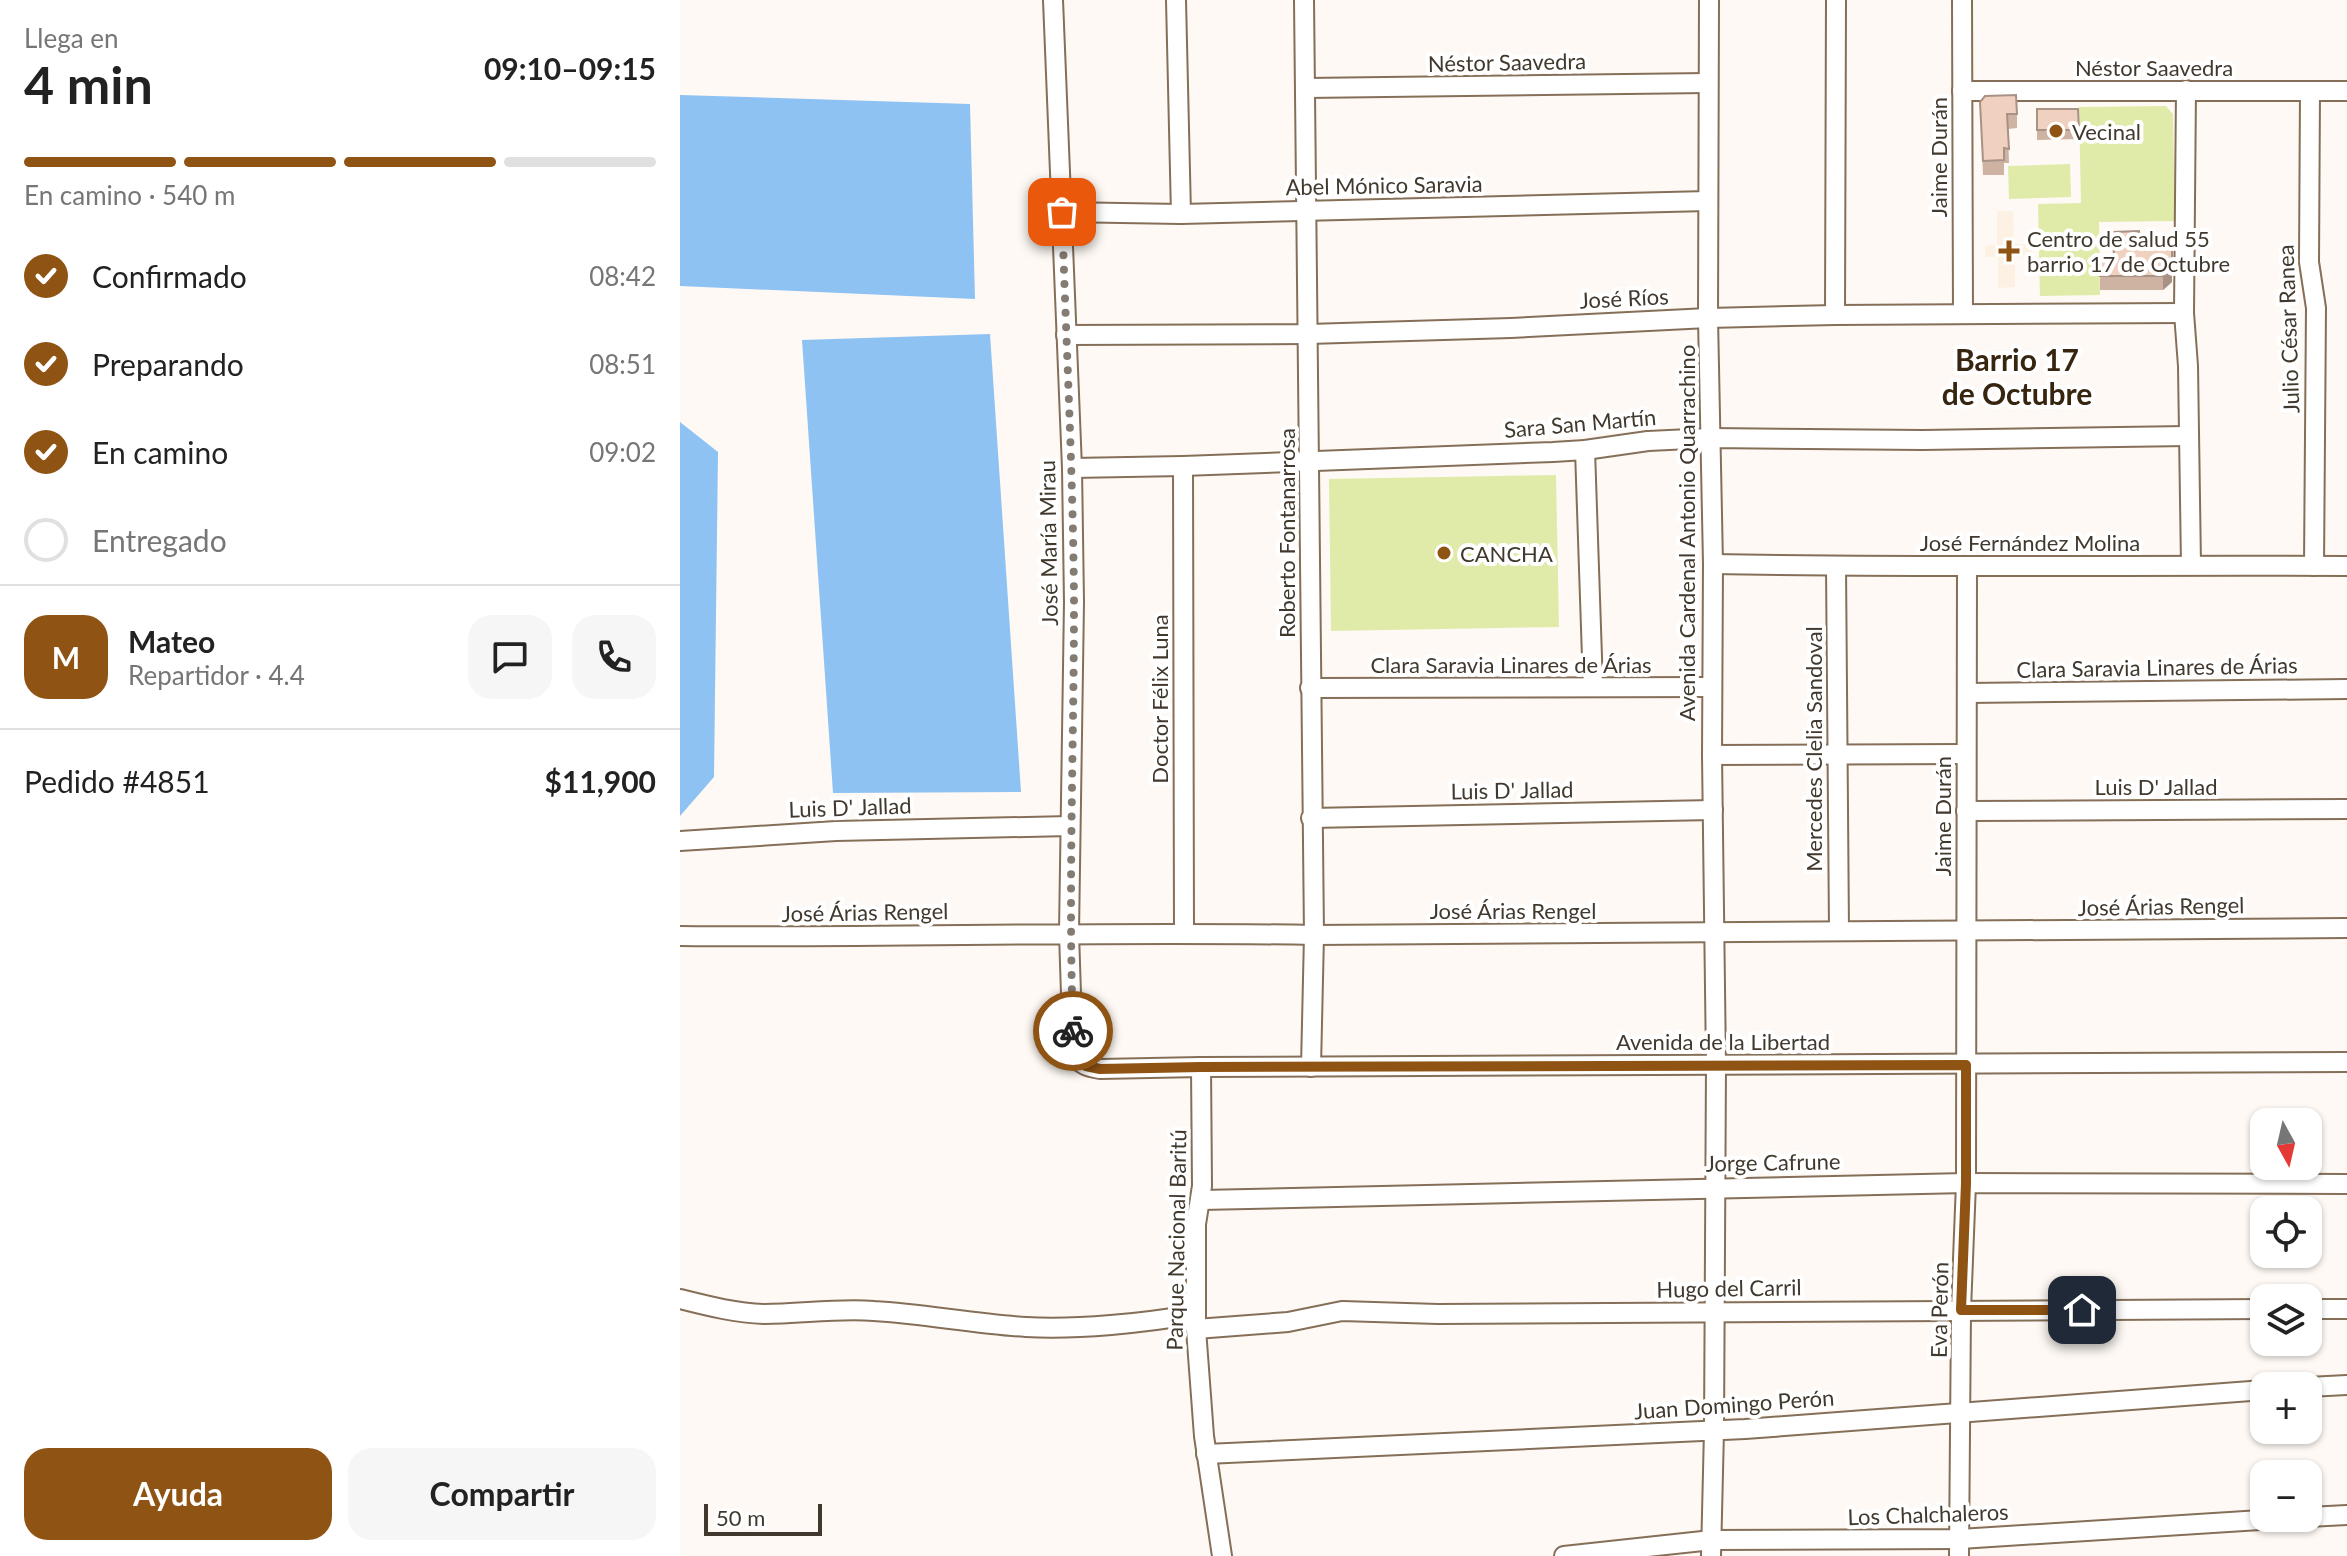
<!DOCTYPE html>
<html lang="es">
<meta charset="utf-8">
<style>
:root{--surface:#fff;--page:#f6f6f6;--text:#222;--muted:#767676;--line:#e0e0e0;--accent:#8f5313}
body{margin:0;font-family:Lato,sans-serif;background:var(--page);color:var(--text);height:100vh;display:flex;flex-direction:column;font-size:30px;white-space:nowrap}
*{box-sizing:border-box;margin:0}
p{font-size:26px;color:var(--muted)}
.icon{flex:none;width:44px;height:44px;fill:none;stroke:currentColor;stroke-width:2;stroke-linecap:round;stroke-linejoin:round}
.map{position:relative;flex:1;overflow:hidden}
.drawer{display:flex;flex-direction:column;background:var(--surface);width:680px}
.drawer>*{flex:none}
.needle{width:52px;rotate:172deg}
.controls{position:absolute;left:1570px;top:1108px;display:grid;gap:16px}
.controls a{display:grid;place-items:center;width:72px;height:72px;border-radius:16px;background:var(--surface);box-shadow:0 2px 6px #0004;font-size:40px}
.scale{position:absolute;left:24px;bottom:20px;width:118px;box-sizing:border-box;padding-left:8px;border:4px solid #42392e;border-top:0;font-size:22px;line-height:28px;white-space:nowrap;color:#42392e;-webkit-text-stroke:6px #fff;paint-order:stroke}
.pin{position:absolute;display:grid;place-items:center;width:68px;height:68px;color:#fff;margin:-34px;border-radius:16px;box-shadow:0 4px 12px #0006}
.courier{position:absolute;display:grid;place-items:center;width:80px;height:80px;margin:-40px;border:6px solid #8f5313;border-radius:50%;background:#fff;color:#222;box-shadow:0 2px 10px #0007}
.overview em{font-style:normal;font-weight:700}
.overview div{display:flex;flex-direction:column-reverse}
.overview{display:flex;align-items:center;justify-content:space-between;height:136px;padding:0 24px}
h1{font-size:52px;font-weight:700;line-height:60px}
.bar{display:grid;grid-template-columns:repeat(4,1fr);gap:12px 8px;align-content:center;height:96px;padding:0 24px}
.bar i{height:10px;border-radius:6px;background:var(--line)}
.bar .selected{background:var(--accent)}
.bar p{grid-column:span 4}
.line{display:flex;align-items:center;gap:20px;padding:0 24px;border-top:2px solid var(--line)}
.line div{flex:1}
.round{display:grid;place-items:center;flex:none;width:84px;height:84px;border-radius:24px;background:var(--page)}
ol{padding:0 24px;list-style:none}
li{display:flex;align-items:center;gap:24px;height:88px}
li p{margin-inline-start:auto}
li .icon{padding:8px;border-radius:50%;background:var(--accent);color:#fff;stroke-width:4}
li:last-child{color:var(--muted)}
li i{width:44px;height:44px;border:4px solid var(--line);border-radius:50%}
.button{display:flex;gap:16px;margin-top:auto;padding:16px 24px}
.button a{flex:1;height:92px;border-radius:24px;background:var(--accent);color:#fff;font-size:32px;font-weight:700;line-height:92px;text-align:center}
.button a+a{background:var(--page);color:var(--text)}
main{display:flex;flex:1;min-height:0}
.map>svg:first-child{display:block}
.built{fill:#fdf1e4}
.green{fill:#e0ebaa}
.water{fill:#8dc2f3}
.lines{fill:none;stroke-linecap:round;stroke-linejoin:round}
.minor-casing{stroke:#856f58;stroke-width:22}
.minor{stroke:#fff;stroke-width:18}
.wall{fill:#ceb3a3}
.shaded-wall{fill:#a89285}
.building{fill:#f0d0be;stroke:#a89285;stroke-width:2}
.done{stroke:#847c73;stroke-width:8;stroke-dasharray:0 14.4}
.route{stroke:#8f5313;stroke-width:10}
.poi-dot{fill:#8f5313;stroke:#fff;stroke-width:3}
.labels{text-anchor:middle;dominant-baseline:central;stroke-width:8;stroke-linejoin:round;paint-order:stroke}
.street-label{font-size:22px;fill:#42392e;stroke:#fff}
.poi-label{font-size:22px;fill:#42392e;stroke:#fff;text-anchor:start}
.district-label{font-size:30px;font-weight:bold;fill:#372510;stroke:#fff}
</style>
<main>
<section class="drawer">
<div class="overview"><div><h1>4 min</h1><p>Llega en</p></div><em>09:10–09:15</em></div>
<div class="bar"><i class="selected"></i><i class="selected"></i><i class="selected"></i><i></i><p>En camino · 540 m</p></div>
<ol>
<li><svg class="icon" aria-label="check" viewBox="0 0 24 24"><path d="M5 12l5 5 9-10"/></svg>Confirmado<p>08:42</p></li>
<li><svg class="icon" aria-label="check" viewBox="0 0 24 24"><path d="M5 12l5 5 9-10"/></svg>Preparando<p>08:51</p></li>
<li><svg class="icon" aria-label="check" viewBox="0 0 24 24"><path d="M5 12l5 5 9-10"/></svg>En camino<p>09:02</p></li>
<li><i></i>Entregado</li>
</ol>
<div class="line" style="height:144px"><b class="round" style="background:var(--accent);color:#fff">M</b><div><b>Mateo</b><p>Repartidor · 4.4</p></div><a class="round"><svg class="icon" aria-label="chat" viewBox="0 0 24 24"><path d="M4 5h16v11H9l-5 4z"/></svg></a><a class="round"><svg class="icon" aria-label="phone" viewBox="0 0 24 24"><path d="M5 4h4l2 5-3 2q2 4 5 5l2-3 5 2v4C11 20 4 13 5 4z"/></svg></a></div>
<div class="line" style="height:104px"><div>Pedido #4851</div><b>$11,900</b></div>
<div class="button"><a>Ayuda</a><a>Compartir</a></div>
</section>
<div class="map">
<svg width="1667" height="1556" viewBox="0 0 1667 1556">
<rect width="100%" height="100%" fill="#fef9f4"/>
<path class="built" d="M1317,211H1333L1334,244H1353L1354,257H1335V287L1318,288V257H1305V246L1317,245Z"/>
<g class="green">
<path d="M1486,106L1493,114L1495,221L1419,222L1420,295L1360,296L1358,204L1401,203L1399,107Z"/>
<path d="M1390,164L1391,197L1329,199L1328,166Z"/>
<path d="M876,475L879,627L651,631L649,479Z"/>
</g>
<g class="water">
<path d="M0,95L290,104L295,299L0,286Z"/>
<path d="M310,334L341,792L153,793L122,340Z"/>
<path d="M0,422L38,452L34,777L0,816Z"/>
</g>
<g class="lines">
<g class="minor-casing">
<g id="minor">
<path d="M373,0L392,468L394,602L389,933L393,1055C401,1065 408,1067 420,1069L521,1067L1667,1062"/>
<path d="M496,0L501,214"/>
<path d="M624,0L634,935L631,1067"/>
<path d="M1029,0L1028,318L1033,564L1032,755L1036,1065L1034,1430L1031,1556"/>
<path d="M1282,0L1283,314"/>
<path d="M626,88L1028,83"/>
<path d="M1506,90L1504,313L1508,366L1511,565"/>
<path d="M1282,91H1667"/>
<path d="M1630,91L1629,262L1636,308L1634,566"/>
<path d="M382,212L501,214L1028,201"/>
<path d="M1155,315L1156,0"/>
<path d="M386,335L628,334L831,328L1028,318L1155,315L1504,313"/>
<path d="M905,450L913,687"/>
<path d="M503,466L504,933"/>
<path d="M392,468L503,466L873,452L905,450L968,441L1031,438L1243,440L1508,436"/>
<path d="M1033,564C1244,568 1456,565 1667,566"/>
<path d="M1156,566L1159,931"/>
<path d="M630,688L1032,687"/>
<path d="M1287,693L1667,689"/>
<path d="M1032,755L1286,754"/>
<path d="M1286,811L1667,809"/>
<path d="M631,818L1033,810"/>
<path d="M0,841L156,831L390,826"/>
<path d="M0,936C211,938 422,931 634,935L1667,928"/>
<path d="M521,1067L522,1186L516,1224V1329L524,1436L542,1556"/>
<path d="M521,1200L1286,1183L1667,1184"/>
<path d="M0,1299C28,1306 55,1313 84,1314C121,1314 157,1308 194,1311C245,1314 295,1324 346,1327C397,1330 465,1323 516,1314"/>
<path d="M1628,1309H1667"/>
<path d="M516,1329L608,1322L662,1311L758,1314L1584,1309"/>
<path d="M1628,1387L1667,1385"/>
<path d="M526,1454L1065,1429L1584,1390"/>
<path d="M1628,1517L1667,1515"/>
<path d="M884,1556L1032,1540L1280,1539L1613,1518"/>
<path d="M1279,1556L1281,1310L1286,1183L1287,567"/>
</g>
</g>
<use href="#minor" class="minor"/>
</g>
<g class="wall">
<path d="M1300,102L1337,114V128L1328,129L1329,163H1324V175H1303Z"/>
<path d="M1357,109H1398L1399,139L1357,140Z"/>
<path d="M1433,232L1460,239L1492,282L1483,290H1420V258L1433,257Z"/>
</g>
<path class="shaded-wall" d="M1492,268V282L1483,290V276Z"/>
<g class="building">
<path d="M1336,95L1337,114H1327L1329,149L1324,148V160L1303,161L1300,102L1305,96Z"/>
<path d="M1357,109H1398L1399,130H1357Z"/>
<path d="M1459,231L1460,239L1492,237V268L1483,276H1420V258L1434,257L1433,232Z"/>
</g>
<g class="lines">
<path class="done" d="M382,212C386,342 393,471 394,600C394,744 388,887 393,1031"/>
<path class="route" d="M393,1031V1055L406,1066L420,1069L521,1067L1286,1065V1183L1281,1310H1402"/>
</g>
<g class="poi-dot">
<circle cx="1376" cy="131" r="8"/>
<path d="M1325 239h8v8h8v8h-8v8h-8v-8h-8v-8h8z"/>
<circle cx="764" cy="553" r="8"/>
</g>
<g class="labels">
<g class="street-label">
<text transform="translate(827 62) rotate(-1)">Néstor Saavedra</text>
<text x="1474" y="67">Néstor Saavedra</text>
<text transform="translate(1258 157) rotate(-90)">Jaime Durán</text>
<text transform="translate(704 185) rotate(-1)">Abel Mónico Saravia</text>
<text transform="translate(944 298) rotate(-3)">José Ríos</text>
<text transform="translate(1608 329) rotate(-92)">Julio César Ranea</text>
<text transform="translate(900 423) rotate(-5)">Sara San Martín</text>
<text transform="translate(606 533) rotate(-90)">Roberto Fontanarrosa</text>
<text transform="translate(1006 533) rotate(-90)">Avenida Cardenal Antonio Quarrachino</text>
<text x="1350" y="542">José Fernández Molina</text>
<text transform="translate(368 543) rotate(-91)">José María Mirau</text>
<text x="831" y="664">Clara Saravia Linares de Árias</text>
<text transform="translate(1477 667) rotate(-1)">Clara Saravia Linares de Árias</text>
<text transform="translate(479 699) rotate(-90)">Doctor Félix Luna</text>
<text transform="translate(1133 749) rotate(-90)">Mercedes Clelia Sandoval</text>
<text x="1476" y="786">Luis D' Jallad</text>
<text transform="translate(832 790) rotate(-1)">Luis D' Jallad</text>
<text transform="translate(170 807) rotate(-2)">Luis D' Jallad</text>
<text transform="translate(1262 816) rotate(-90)">Jaime Durán</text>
<text transform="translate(1481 906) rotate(-1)">José Árias Rengel</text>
<text x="833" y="910">José Árias Rengel</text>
<text transform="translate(185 912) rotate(-1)">José Árias Rengel</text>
<text x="1043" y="1041">Avenida de la Libertad</text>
<text transform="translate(1093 1162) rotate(-1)">Jorge Cafrune</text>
<text transform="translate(496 1240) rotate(-89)">Parque Nacional Baritú</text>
<text transform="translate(1049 1288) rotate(-1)">Hugo del Carril</text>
<text transform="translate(1259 1310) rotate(-89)">Eva Perón</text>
<text transform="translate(1054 1404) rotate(-4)">Juan Domingo Perón</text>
<text transform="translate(1248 1514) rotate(-2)">Los Chalchaleros</text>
</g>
<g class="poi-label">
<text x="1392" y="131">Vecinal</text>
<text x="1347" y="238">Centro de salud 55<tspan x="1347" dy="25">barrio 17 de Octubre</tspan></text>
<text x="780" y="553">CANCHA</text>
</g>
<g class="district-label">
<text x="1337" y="359">Barrio 17<tspan x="1337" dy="34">de Octubre</tspan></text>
</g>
</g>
</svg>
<div class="controls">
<a><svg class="needle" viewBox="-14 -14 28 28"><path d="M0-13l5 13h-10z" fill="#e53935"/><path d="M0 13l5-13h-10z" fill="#767676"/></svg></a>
<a><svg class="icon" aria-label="locate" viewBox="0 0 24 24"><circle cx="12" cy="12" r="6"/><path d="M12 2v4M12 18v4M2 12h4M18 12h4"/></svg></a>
<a><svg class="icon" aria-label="layers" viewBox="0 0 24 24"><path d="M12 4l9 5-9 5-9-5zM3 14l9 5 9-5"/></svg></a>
<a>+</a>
<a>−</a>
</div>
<div class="scale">50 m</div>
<div class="pin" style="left:382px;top:212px;background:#ea580c"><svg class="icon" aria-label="bag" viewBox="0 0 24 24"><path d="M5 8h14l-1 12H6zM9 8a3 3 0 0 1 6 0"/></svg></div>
<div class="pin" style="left:1402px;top:1310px;background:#1f2937"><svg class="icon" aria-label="home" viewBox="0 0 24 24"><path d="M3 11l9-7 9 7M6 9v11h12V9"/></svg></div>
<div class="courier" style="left:393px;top:1031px"><svg class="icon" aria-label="bike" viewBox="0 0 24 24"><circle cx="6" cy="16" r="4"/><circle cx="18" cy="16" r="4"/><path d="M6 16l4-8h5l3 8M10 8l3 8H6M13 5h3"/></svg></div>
</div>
</main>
